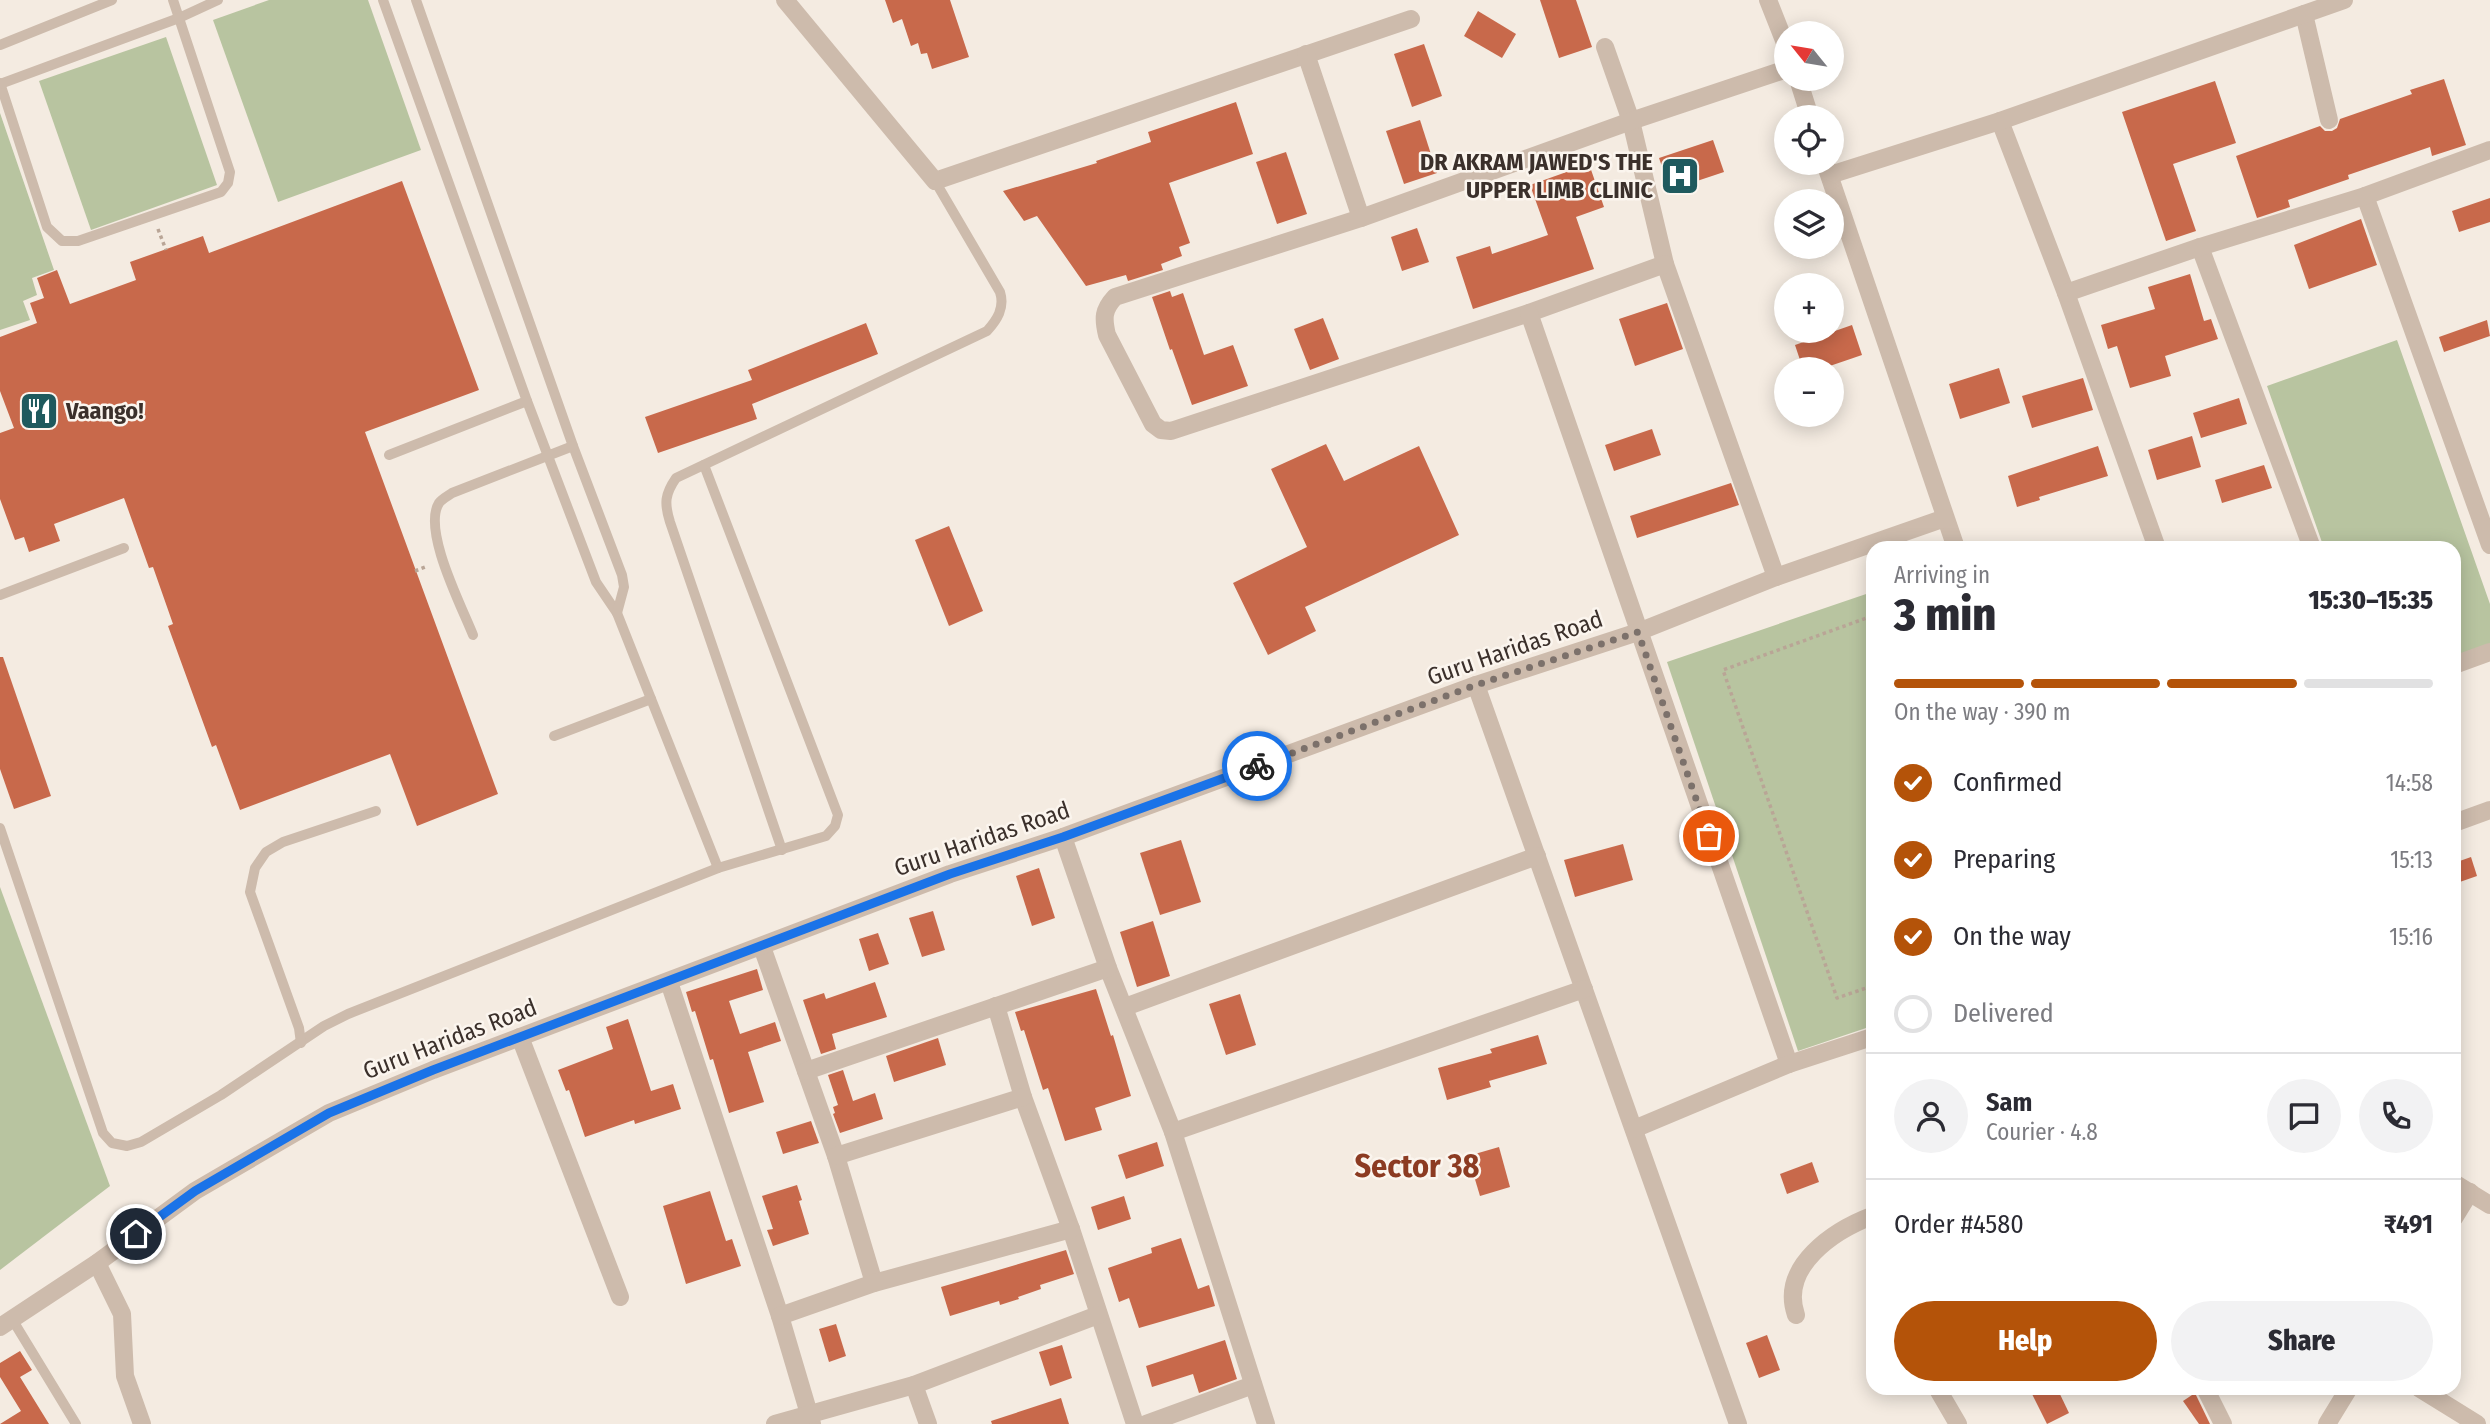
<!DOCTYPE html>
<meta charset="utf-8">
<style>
:root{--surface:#fff;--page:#f2f2f3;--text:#2b2b33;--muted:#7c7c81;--line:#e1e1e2;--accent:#b45309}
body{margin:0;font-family:"Fira Sans Condensed",sans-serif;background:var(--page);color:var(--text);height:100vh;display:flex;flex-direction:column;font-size:26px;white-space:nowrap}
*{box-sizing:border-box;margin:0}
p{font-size:23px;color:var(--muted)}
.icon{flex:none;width:38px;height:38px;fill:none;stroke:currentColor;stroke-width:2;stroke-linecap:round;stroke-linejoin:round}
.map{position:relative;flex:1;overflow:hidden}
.drawer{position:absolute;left:1866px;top:541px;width:595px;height:854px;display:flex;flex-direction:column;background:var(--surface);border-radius:21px;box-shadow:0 4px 18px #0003}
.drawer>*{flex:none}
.needle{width:46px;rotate:300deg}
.fabs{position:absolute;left:1774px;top:21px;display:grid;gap:14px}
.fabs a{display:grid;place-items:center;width:70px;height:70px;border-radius:50%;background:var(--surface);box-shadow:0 4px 18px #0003;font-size:35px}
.pin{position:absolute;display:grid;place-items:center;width:60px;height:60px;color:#fff;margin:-30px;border:4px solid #fff;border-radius:50%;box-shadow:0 2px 7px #0007}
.courier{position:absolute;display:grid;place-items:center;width:70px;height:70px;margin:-35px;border:5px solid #1a73e8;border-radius:50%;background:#fff;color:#222;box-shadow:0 2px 9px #0007}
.summary em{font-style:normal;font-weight:800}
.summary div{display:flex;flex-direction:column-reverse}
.summary{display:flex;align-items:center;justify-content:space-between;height:119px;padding:0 28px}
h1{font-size:46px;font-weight:800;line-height:52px}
.bar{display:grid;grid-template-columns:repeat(4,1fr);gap:10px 7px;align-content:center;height:84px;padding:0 28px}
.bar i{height:9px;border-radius:5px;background:var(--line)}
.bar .active{background:var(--accent)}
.bar p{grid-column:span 4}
.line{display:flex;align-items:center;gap:18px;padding:0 28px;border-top:2px solid var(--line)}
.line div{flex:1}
.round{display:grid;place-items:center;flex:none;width:74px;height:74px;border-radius:37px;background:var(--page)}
ol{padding:0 28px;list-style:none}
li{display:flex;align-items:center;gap:21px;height:77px}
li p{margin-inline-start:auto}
li .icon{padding:7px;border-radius:50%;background:var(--accent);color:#fff;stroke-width:4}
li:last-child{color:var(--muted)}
li i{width:38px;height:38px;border:4px solid var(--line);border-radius:50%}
.action{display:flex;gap:14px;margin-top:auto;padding:14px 28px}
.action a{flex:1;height:80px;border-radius:42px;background:var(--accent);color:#fff;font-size:28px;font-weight:800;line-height:80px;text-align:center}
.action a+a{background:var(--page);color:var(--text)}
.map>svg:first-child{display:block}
.green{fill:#b8c4a0}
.building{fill:#c8694b}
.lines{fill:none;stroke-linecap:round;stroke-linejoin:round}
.path{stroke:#b9a596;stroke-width:3.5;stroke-dasharray:3.5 3.5;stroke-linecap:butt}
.lane{stroke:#cdbbac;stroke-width:10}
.street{stroke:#cdbbac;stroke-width:18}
.done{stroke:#7c716b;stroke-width:7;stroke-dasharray:0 12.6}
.route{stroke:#1a73e8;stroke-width:9}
.labels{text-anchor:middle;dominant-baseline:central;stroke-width:5;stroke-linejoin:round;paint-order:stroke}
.poi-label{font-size:24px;font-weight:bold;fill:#3b302b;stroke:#fbf5ee;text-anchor:end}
.street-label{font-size:24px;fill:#3b302b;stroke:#fbf5ee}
.district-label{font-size:32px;font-weight:bold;fill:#8c3b22;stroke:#fbf5ee}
</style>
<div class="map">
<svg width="2490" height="1424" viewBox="0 0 2490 1424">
<rect width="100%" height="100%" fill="#f4ebe1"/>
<g class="green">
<path d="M269,0H368L421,150L278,202L213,20Z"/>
<path d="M166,37L217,185L91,230L39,81Z"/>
<path d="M0,113L54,270L32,278L37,295L23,301L30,320L0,330Z"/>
<path d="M2397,340L2490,604V644L2454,657V548H2324L2267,386Z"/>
<path d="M1872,592V1026L1798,1051L1667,662Z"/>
<path d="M0,887L110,1186L0,1270Z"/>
</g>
<g class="building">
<path d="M885,0H950L969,57L932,69L927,53L921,54L918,43L911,46L902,19L893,23Z"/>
<path d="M1540,0H1576L1592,47L1559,58Z"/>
<path d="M1478,11L1516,34L1502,58L1464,36Z"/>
<path d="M1424,44L1442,96L1412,107L1394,54Z"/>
<path d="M2444,79L2466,145L2432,156L2430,147L2348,175L2349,179L2288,200L2290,207L2257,218L2236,156L2320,126L2325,131H2332L2337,128L2340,119L2412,94L2410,90Z"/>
<path d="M2215,81L2236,143L2173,164L2196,231L2166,241L2122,112Z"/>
<path d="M1236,102L1253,154L1169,183L1190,243L1179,247L1182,256L1161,264L1163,270L1128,281L1126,275L1086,286L1037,216L1024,221L1003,191L1097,163L1096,161L1151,142L1148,132Z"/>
<path d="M1420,120L1437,173L1404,184L1386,131Z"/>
<path d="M1713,140L1724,172L1670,190L1659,158Z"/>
<path d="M1286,152L1307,214L1277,224L1256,162Z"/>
<path d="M1589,164L1604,207L1576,217L1594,269L1473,309L1456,257L1490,246L1492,254L1548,235L1530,185Z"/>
<path d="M402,181L479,390L365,432L498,794L417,826L390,754L240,810L216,745L212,747L168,626L173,624L153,567L149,568L124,498L54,524L60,541L29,552L24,537L15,540L0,499V433L14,428L0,391V337L37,323L30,303L44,298L37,278L57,270L70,304L136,280L130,262L203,236L209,253Z"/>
<path d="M2490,198V222L2459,232L2452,211Z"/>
<path d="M2361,219L2377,265L2309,289L2294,245Z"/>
<path d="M1417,228L1429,262L1402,271L1391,237Z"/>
<path d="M2190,274L2204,321L2211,319L2218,339L2165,356L2171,376L2130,388L2117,346L2108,349L2101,325L2155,309L2148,287Z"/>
<path d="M1170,291L1172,297L1183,293L1204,355L1233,345L1248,386L1192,405L1172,349L1170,350L1152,297Z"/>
<path d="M1667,303L1683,349L1635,366L1619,319Z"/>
<path d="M1323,318L1339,359L1310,370L1294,329Z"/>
<path d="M2487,320L2490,336L2444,352L2439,337Z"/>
<path d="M866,323L878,354L752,404L757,419L658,453L645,417L752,380L748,370Z"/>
<path d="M1852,325L1862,355L1821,369H1803L1795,345Z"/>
<path d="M1999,368L2010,403L1960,419L1949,384Z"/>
<path d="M2083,378L2093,410L2032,428L2022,396Z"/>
<path d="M2239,398L2247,424L2201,438L2193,413Z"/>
<path d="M1652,429L1661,455L1614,471L1605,445Z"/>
<path d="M2192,436L2201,467L2157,480L2148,450Z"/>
<path d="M1326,444L1344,481L1419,446L1459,535L1305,607L1316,631L1268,655L1233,583L1307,547L1271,469Z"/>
<path d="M2098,446L2108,476L2039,497L2040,500L2017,507L2008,476Z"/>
<path d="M2264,465L2272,488L2222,503L2215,480Z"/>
<path d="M1731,483L1739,505L1637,538L1630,516Z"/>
<path d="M949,526L983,611L949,626L915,540Z"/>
<path d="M0,657H3L51,796L14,809L0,769Z"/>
<path d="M1181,840L1201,902L1160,915L1140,853Z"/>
<path d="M1623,844L1633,880L1575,897L1564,860Z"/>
<path d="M2471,857L2477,876L2454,884V863Z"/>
<path d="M1039,868L1055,918L1032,926L1016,876Z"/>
<path d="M933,911L945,950L922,957L909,918Z"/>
<path d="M1153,921L1170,976L1137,987L1120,932Z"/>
<path d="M878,933L889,964L869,971L859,939Z"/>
<path d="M757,969L763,990L729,1001L740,1034L775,1022L781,1041L748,1052L764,1102L729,1113L713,1059L710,1060L695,1011L692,1012L686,992Z"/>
<path d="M875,982L887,1017L832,1034L836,1049L821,1054L803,1000L824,993L826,999Z"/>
<path d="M1096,989L1111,1036L1113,1035L1131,1096L1095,1108L1102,1130L1065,1141L1048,1088L1043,1090L1024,1030L1021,1031L1015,1012Z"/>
<path d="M1240,994L1256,1045L1226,1055L1209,1004Z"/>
<path d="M628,1019L651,1091L673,1084L681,1109L635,1124L634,1120L585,1137L569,1090L566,1091L558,1070L613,1049L606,1027Z"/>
<path d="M1538,1035L1547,1064L1489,1081L1491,1087L1447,1100L1438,1068L1492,1053L1490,1049Z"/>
<path d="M938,1038L946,1065L894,1082L886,1056Z"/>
<path d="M843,1070L853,1101L875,1093L883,1119L840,1133L833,1114L835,1113L833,1107L838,1105L828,1075Z"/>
<path d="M811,1121L819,1143L783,1154L776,1132Z"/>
<path d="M1157,1142L1164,1166L1126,1179L1118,1155Z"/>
<path d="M1499,1147L1510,1187L1480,1196L1468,1156Z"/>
<path d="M1812,1162L1819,1182L1787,1194L1780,1174Z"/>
<path d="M797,1185L802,1200L799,1201L809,1234L773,1246L767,1230L773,1229L762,1196Z"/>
<path d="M710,1191L726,1241L732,1239L741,1266L686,1284L663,1206Z"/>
<path d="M1124,1196L1131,1219L1098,1230L1091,1207Z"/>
<path d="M1181,1238L1198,1289L1209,1285L1215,1306L1139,1328L1129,1298L1119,1302L1108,1268L1152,1253L1151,1248Z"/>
<path d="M1066,1250L1074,1274L1040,1285L1041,1289L1018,1297L1019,1299L1000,1305L999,1301L950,1316L941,1287Z"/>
<path d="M836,1324L846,1356L829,1362L819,1329Z"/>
<path d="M1767,1335L1780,1370L1759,1378L1746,1343Z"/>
<path d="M1225,1340L1237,1379L1199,1393L1193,1374L1152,1387L1146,1366Z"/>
<path d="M1062,1345L1072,1378L1050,1386L1039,1352Z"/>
<path d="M20,1351L32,1370L20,1377L49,1424H0L21,1411L0,1377V1363Z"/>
<path d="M2044,1388H2057L2069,1413L2047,1424L2032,1394Z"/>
<path d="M2195,1393L2210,1424H2199L2183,1401Z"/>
<path d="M1061,1398L1069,1424H992L991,1421Z"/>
</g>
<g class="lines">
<g class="path">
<path d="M158,229L166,250"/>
<path d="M415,571L428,566"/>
<path d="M1872,616L1723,670L1837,998L1872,986"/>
</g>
<g class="lane">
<path d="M383,0L527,401L596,582L617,613L718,868"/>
<path d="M416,0L573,446L622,575L624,587L617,613"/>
<path d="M0,45L112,0"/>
<path d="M0,83L47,227L62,241H78L221,192L228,183L230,172L173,0"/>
<path d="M0,84L179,18L218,0"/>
<path d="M389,455L527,401"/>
<path d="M0,595L124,548"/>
<path d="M473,635C462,607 422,530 439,503C442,499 448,496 452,493L573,446"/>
<path d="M554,736L651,699"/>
<path d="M0,828L103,1133L112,1143L127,1146L141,1142L221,1095L324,1026L348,1014L718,868L826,836L835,826L838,815L704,465"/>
<path d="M782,850L670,522C664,503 665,494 676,478L987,331C997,320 1005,308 1000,292L935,181"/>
<path d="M301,1043L299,1028L250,892L255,868L266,852L283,842L376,811"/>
<path d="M12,1319L76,1424"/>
</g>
<g class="street">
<path d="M785,0L935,181L1411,19"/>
<path d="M1768,0L1787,48"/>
<path d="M2304,14L2329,120"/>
<path d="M1605,47L1631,121L1665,264L1776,577"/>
<path d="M1306,54L1361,218"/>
<path d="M1798,79L1810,117"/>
<path d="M2000,121L2066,293L2157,548"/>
<path d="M1825,163L1956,548"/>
<path d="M1830,175L2000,121L2344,0"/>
<path d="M2365,196L2490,545"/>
<path d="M2200,247L2312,548"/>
<path d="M1665,264L1529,313L1171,431L1161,430L1153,424L1107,335C1103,318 1103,310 1115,297L1361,218L1631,121L1787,69"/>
<path d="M2066,293L2200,247L2365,196L2490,150"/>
<path d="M1529,313L1789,1064"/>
<path d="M2454,665L2490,652"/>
<path d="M1476,685L1738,1424"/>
<path d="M2454,823L2490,810"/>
<path d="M1063,837L1108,968L1173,1132L1266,1424"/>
<path d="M762,947L836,1156L874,1283"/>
<path d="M669,982L780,1316L812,1424"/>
<path d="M996,1006L1023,1097L1071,1229L1135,1424"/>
<path d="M1125,1007L1537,856"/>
<path d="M520,1037L620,1297"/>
<path d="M806,1071L1108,968"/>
<path d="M1634,1129L1789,1064L1872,1037"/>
<path d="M1173,1132L1584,989"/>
<path d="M836,1156L1023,1097"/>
<path d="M2454,1183L2490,1205"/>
<path d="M2454,1218L2470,1192"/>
<path d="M97,1263L122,1314L125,1376L142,1424"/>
<path d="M1796,1315C1779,1266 1835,1230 1872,1216"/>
<path d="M780,1316L874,1283L1071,1229"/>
<path d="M0,1327L97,1263L195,1191L329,1113L433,1070L950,874L1063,837L1476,685L1638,632L1776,577L1945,518"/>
<path d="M914,1385L928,1424"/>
<path d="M1937,1388L1958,1424"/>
<path d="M2205,1388L2223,1424"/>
<path d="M2419,1388L2477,1424"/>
<path d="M775,1424L914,1385L1098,1315"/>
<path d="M1146,1424L1253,1385"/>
<path d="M2327,1424L2349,1388"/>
</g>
</g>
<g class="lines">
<path class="done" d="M1257,766L1476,685L1638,632L1709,836"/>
<path class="route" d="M136,1234L195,1191L329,1113L433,1070L950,874L1063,837L1257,766"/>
</g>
<defs>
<g id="hospital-square" transform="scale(2.0125)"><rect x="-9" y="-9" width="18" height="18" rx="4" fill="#1f5a5e" stroke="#fbf5ee"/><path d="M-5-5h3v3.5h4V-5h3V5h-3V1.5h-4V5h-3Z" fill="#fff"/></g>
<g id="restaurant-square" transform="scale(2.0125)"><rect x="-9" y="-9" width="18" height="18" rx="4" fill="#1f5a5e" stroke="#fbf5ee"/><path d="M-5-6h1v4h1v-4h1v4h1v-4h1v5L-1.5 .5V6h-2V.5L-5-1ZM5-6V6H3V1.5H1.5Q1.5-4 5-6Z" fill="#fff"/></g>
</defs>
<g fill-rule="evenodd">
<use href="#hospital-square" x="1680" y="176"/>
<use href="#restaurant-square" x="39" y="411"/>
</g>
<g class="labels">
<g class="poi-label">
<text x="1653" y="162">DR AKRAM JAWED'S THE<tspan x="1653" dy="28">UPPER LIMB CLINIC</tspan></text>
<text x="66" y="411" text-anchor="start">Vaango!</text>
</g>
<g class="street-label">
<text transform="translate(1515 648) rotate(-19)">Guru Haridas Road</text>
<text transform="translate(982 839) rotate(-19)">Guru Haridas Road</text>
<text transform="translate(450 1039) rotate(-21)">Guru Haridas Road</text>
</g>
<g class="district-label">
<text x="1417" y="1166">Sector 38</text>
</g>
</g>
</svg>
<div class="fabs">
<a><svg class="needle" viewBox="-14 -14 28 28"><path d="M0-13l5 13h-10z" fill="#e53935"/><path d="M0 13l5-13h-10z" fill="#7c7c81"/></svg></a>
<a><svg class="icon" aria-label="locate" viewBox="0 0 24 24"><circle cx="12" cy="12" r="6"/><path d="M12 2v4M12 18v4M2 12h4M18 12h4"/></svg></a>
<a><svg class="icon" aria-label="layers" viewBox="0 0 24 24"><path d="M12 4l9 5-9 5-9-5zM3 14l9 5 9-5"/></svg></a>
<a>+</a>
<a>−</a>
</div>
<div class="pin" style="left:1709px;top:836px;background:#ea580c"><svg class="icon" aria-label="bag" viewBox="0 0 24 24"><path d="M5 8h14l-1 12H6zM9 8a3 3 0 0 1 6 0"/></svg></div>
<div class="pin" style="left:136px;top:1234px;background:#1f2937"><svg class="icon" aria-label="home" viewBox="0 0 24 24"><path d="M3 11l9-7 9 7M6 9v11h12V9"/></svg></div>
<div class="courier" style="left:1257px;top:766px"><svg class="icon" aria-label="bike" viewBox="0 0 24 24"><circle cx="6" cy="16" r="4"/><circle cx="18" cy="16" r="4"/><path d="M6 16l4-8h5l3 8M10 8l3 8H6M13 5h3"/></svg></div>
<section class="drawer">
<div class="summary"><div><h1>3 min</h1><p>Arriving in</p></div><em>15:30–15:35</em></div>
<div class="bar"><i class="active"></i><i class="active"></i><i class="active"></i><i></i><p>On the way · 390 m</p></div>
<ol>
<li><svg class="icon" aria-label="check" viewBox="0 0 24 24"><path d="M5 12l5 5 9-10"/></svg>Confirmed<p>14:58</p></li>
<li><svg class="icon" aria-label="check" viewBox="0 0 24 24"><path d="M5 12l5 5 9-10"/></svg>Preparing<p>15:13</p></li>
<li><svg class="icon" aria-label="check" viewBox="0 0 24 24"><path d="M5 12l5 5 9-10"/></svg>On the way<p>15:16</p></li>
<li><i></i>Delivered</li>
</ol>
<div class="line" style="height:126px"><a class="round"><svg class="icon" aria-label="person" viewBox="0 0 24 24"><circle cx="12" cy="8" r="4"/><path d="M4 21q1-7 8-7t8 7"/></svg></a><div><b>Sam</b><p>Courier · 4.8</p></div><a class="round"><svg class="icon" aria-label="chat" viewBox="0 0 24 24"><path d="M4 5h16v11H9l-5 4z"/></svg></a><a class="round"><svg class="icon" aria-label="phone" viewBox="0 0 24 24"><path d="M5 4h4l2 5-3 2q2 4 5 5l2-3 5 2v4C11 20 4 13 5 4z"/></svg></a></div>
<div class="line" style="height:91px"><div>Order #4580</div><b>₹491</b></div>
<div class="action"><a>Help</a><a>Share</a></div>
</section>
</div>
